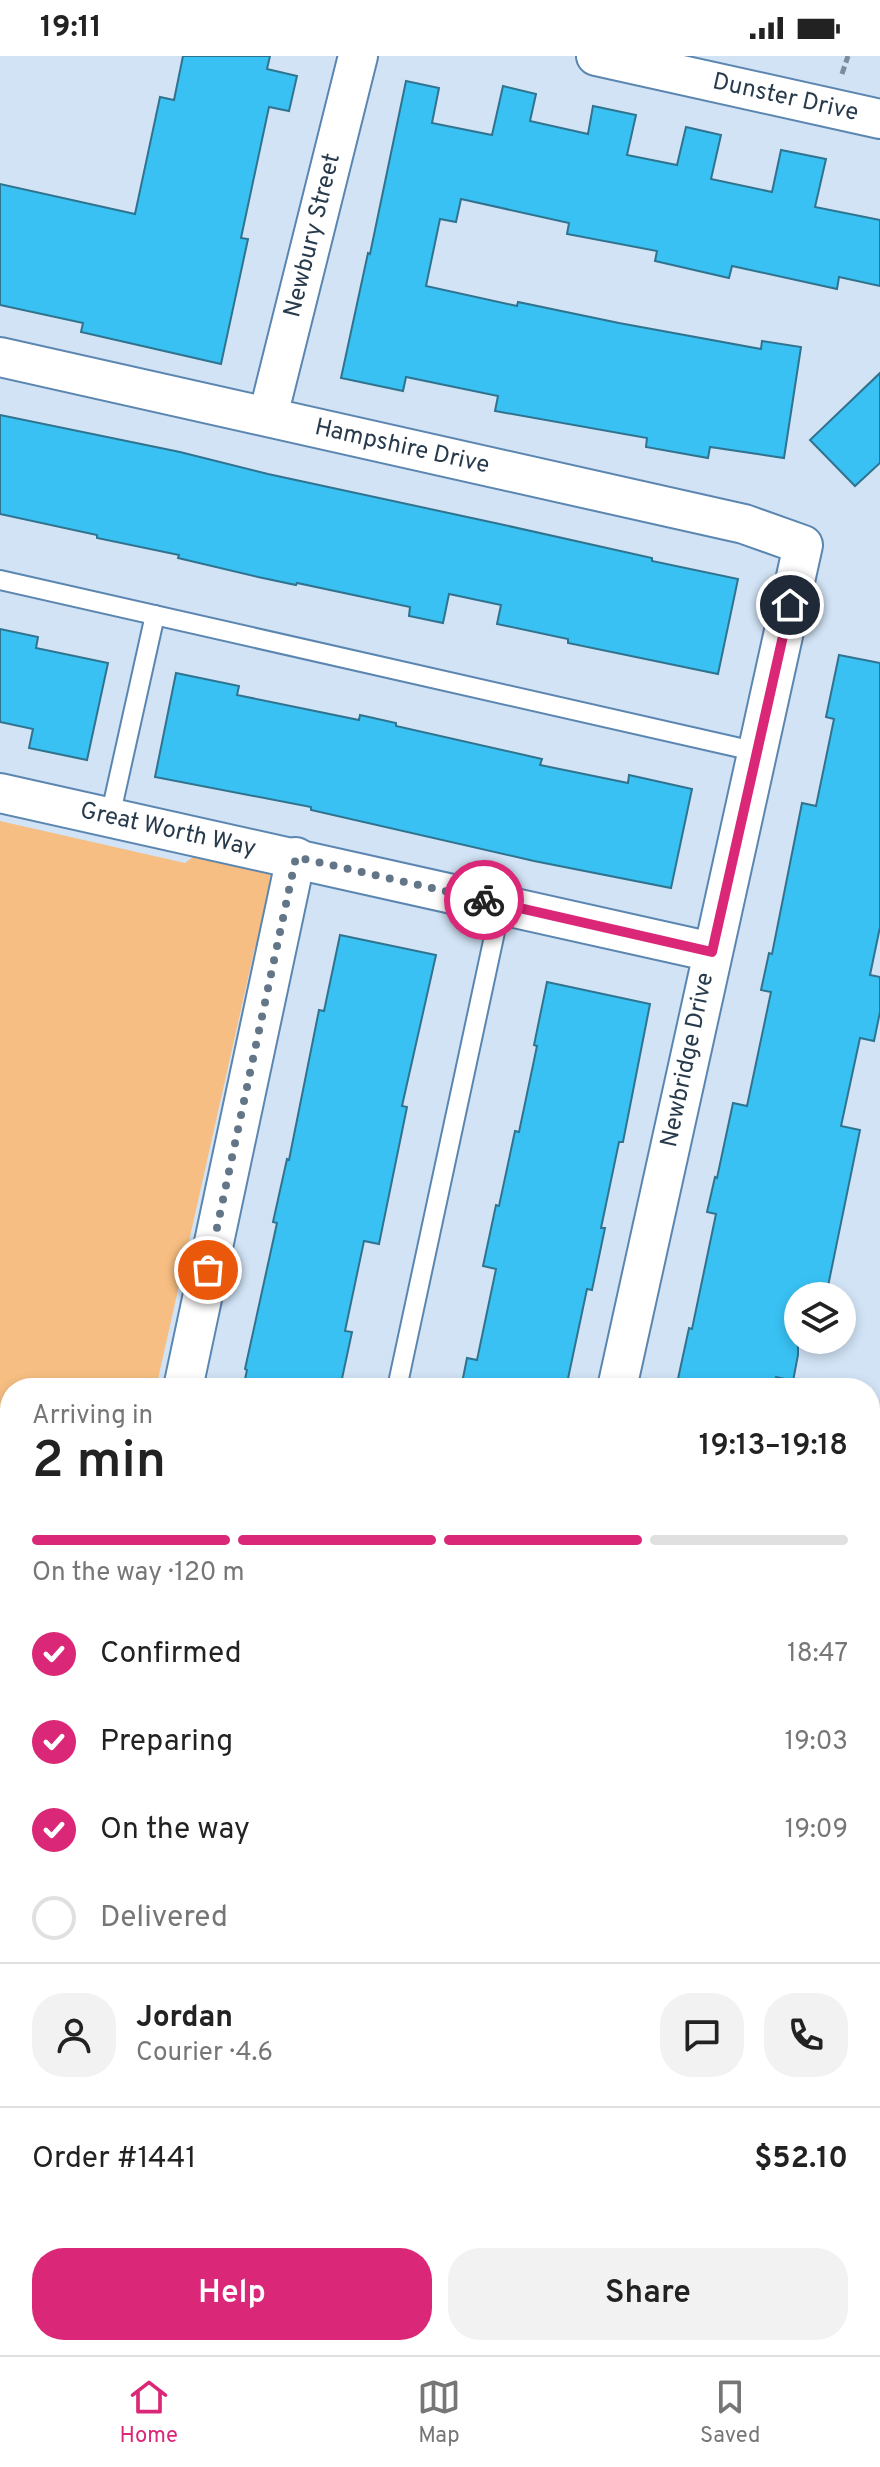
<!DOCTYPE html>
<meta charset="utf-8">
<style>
:root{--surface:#fff;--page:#f2f2f2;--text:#222;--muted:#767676;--line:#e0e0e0;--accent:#db2777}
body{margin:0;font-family:Overpass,sans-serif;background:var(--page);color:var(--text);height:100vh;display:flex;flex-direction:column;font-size:30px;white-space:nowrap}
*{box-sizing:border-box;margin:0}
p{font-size:26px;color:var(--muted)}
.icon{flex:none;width:44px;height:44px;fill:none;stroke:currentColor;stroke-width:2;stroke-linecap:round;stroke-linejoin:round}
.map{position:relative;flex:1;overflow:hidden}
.drawer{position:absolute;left:0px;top:1322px;width:880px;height:978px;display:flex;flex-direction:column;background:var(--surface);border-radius:32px 32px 0 0;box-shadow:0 4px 12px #0003}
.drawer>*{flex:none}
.fabs{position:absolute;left:784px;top:1226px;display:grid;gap:16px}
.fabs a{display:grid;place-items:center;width:72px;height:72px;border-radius:50%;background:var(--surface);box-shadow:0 4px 12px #0003;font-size:40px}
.pin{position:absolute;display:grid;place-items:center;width:68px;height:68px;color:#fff;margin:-34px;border:4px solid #fff;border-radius:50%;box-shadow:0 2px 8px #0007}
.courier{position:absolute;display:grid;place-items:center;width:80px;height:80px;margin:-40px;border:6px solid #db2777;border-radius:50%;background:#fff;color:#222;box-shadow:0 2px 10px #0007}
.summary em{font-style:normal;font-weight:600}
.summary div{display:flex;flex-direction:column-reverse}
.summary{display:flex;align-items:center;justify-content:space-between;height:136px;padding:0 32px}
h1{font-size:52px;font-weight:600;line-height:60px}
.bar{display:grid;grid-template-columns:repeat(4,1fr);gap:12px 8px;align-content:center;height:96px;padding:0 32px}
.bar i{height:10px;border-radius:6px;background:var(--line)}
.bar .current{background:var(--accent)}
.bar p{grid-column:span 4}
.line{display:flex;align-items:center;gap:20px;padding:0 32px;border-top:2px solid var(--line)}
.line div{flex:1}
.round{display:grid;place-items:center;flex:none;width:84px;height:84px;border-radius:32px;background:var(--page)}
ol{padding:0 32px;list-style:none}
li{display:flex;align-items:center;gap:24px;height:88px}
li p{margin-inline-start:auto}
li .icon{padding:8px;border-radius:50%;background:var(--accent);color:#fff;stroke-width:4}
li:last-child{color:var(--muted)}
li i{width:44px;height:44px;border:4px solid var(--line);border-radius:50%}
.action{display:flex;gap:16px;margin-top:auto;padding:16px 32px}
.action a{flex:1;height:92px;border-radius:32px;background:var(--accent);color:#fff;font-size:32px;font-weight:600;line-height:92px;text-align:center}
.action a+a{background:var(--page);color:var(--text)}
.status{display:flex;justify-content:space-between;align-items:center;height:56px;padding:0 40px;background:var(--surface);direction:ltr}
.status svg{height:22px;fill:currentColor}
.tab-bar{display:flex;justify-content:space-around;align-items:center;height:112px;border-top:2px solid var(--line);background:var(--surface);font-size:22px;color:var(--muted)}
.tab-bar a{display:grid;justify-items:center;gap:4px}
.tab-bar .current{color:var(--accent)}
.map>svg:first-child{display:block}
.built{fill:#beddfc}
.green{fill:#f6be82}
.building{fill:#39c1f3;stroke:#30738f;stroke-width:2}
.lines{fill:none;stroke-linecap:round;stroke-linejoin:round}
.service-casing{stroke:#5b86b0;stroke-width:22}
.minor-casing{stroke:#5b86b0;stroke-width:42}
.tertiary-casing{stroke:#5b86b0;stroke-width:48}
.path{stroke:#7a8d9f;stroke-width:5;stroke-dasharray:8 4;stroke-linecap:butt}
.service{stroke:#fff;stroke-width:18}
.minor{stroke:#fff;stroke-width:38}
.tertiary{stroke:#fff;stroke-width:44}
.done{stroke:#637688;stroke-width:8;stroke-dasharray:0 14.4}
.route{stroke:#db2777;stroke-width:10}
.labels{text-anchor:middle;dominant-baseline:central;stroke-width:6;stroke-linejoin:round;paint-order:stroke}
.street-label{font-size:24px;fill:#283b4d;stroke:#fff}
</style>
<div class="status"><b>19:11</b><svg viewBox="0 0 49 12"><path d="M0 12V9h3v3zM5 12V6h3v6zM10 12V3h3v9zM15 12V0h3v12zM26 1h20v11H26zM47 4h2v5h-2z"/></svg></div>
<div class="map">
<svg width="880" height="2299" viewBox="0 0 880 2299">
<rect width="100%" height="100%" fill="#d1e3f5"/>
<path class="built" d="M870,1806L880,1808V2122L870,2121Z"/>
<path class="green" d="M0,765L185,807L198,797L259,812L271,819L278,832L271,875L255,891L156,1332H10V1413H0Z"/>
<g class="building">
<path d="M183,0H270L267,13L297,20L289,55L269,51L241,182L248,183L221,308L81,276L83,267L0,249V128L135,158L160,41L174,44Z"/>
<path d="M406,25L439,32L432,67L492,79L503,30L536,38L530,65L588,78L593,50L636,59L627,99L677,109L686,71L721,79L711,123L772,136L781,94L826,103L815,151L880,164V230L839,221L837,233L732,210L729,222L655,205L657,195L567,178L569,167L461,143L456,166L440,163L426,230L517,250L518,246L619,267L761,293L762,285L801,291L784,402L710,391L708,402L646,391L647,382L495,355L498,340L406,321L403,335L341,322L368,197L370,198Z"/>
<path d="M880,317V407L855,430L810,384Z"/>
<path d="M0,359L180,396L268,418L495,467L652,502V505L738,523L718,618L568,587V583L497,568L501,549L449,538L443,567L409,560L410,551L297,527L296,529L258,521L178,502L179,499L97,482V479L0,458Z"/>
<path d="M0,573L38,581L36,592L108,607L87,704L29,692L33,673L0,666Z"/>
<path d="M839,599L880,607V871L870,919L880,921V956L874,985L860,982L841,1070L860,1074L826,1240H798V1299L793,1325L776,1321L773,1332H676L689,1272L692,1273L716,1158L707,1156L715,1121L717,1122L733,1047L747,1050L771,936L761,934L769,897L772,898L802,747L816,750L834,663L826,661Z"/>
<path d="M176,617L239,630L237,639L359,664L360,659L396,667V670L542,703L540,709L628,727L629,719L692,733L671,832L534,805L311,754V751L155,721Z"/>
<path d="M340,879L436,899L402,1050L407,1051L379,1188L364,1185L345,1275L352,1276L340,1332H243L247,1314L245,1313L277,1167L273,1166L287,1103L289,1104L319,954L324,955Z"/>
<path d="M547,926L650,948L623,1086H619L601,1172H605L592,1234L587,1233L566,1332H461L467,1302L477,1304L496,1213L483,1210L496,1149L499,1150L515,1075L519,1076L537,990L534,989Z"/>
</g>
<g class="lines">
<g class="service-casing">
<g id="service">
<path d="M0,524L758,696"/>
<path d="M110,761L155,559"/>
<path d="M397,1332L501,848"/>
<path d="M0,1650H10"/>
<path d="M870,1947L875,1881"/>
<path d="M870,2053L880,2066"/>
<path d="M0,2072H10"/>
<path d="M717,2299V2290"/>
</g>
</g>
<g class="minor-casing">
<g id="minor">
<path id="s1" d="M596,0L880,63"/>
<path id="s2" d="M0,301L744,468L803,489L617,1332"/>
<path id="s3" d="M268,360L358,0"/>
<path id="s4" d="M0,737L712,896"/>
<path d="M183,1332L296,801"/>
<path d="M0,1433L10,1432"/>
<path d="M870,1601L880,1603"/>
<path d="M0,1861H10"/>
</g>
</g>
<g class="tertiary-casing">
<g id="tertiary">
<path d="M0,2171H10"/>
<path d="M870,2191L880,2192"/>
<path d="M0,2268H10"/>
<path d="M870,2288L880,2289"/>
</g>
</g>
<g class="path">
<path d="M842,18L848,0"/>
<path d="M870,2137L880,2138"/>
</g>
<use href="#service" class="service"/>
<use href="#minor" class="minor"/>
<use href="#tertiary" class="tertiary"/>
</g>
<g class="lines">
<path class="done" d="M208,1214L296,801L484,844"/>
<path class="route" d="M484,844L712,896L790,549"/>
</g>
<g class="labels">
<g class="street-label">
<text stroke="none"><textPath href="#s1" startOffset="194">Dunster Drive</textPath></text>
<text stroke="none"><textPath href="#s3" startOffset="186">Newbury Street</textPath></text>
<text stroke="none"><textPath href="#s2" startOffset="412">Hampshire Drive</textPath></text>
<text stroke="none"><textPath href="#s4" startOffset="172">Great Worth Way</textPath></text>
<text transform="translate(688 1004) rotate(-78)">Newbridge Drive</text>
</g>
</g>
</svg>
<div class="fabs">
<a><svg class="icon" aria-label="layers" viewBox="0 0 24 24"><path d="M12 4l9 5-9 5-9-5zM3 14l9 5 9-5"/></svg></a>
</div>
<div class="pin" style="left:208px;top:1214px;background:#ea580c"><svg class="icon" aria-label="bag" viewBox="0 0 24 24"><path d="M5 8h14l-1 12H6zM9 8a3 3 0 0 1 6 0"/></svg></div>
<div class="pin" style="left:790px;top:549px;background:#1f2937"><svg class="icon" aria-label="home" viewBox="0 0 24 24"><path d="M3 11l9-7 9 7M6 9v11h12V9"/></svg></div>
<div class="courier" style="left:484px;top:844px"><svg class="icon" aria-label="bike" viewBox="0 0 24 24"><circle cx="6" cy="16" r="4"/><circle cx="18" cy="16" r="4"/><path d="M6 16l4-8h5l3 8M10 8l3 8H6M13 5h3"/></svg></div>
<section class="drawer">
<div class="summary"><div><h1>2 min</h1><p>Arriving in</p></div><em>19:13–19:18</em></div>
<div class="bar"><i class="current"></i><i class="current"></i><i class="current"></i><i></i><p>On the way · 120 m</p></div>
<ol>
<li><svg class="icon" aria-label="check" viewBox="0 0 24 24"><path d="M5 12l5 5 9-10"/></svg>Confirmed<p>18:47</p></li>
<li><svg class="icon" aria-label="check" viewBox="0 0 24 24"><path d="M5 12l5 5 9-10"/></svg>Preparing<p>19:03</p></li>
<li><svg class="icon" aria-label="check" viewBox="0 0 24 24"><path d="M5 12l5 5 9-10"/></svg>On the way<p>19:09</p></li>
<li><i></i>Delivered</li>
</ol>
<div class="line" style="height:144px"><a class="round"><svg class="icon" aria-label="person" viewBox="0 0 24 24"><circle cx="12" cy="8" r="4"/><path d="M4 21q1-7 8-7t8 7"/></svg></a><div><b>Jordan</b><p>Courier · 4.6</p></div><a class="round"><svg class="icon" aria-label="chat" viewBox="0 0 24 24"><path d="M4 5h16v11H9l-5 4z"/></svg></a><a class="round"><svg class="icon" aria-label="phone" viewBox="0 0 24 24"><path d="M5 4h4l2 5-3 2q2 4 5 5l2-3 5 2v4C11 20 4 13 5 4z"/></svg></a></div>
<div class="line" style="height:104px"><div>Order #1441</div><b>$52.10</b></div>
<div class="action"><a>Help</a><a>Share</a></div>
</section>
</div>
<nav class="tab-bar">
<a class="current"><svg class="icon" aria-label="home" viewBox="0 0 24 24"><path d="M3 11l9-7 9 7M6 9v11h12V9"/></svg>Home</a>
<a><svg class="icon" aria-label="map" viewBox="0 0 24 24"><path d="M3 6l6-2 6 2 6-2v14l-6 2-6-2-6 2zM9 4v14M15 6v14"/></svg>Map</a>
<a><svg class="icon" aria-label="saved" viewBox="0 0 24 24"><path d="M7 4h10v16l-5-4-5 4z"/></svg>Saved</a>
</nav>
